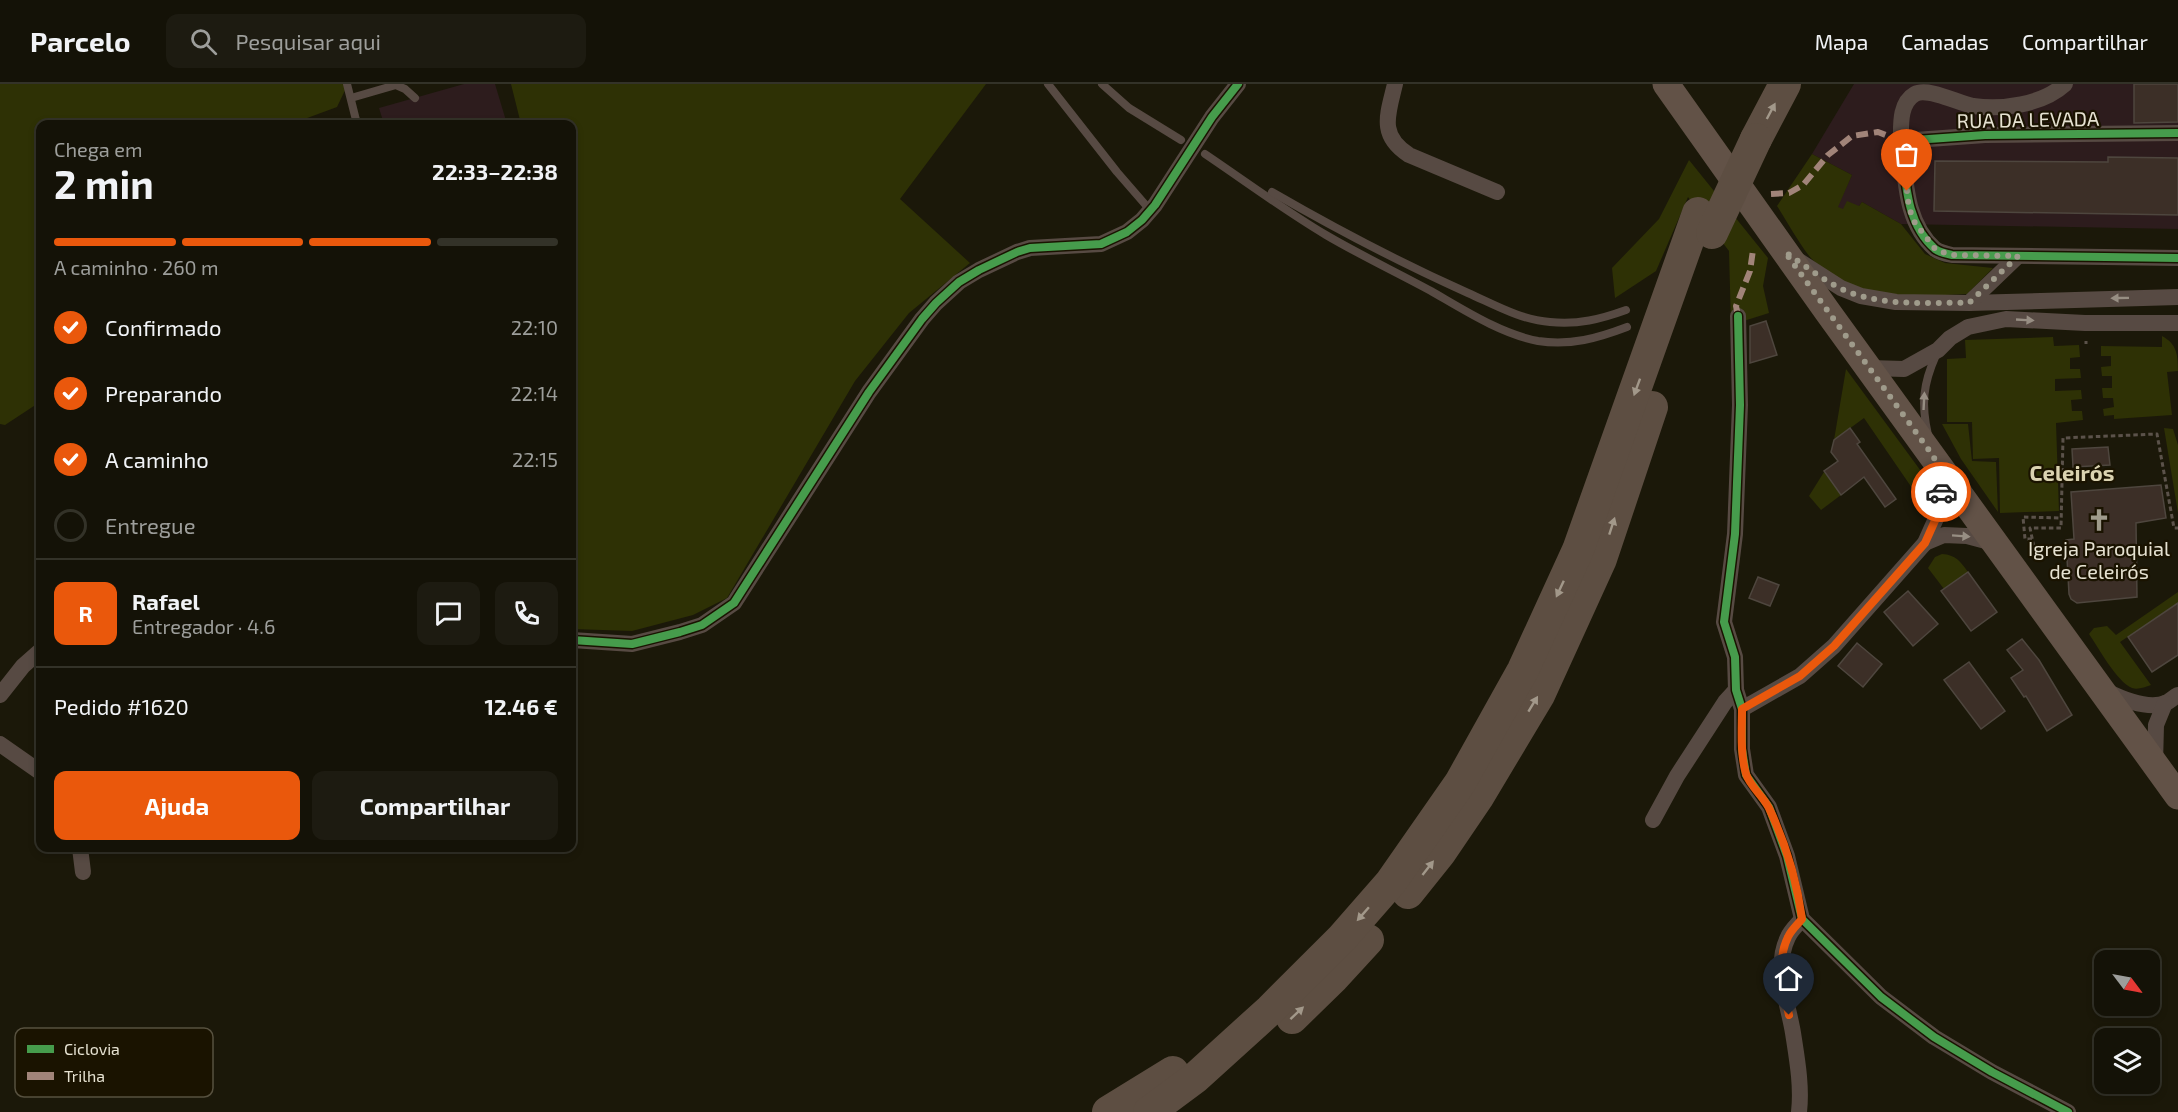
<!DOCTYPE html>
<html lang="pt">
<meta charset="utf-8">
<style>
:root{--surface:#141207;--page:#1d1b11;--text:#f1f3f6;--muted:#9d9e9b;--line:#333228;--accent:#ea580c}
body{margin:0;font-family:"Exo 2",sans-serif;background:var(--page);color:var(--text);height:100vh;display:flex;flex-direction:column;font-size:22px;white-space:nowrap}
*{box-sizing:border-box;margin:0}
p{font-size:20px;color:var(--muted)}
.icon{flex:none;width:33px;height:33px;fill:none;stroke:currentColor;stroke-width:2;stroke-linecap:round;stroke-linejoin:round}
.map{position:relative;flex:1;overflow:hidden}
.panel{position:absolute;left:36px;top:36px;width:540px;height:732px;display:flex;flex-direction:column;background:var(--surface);border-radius:12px;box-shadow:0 3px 9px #0003,0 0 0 2px var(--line)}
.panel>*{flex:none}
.needle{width:39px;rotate:122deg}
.buttons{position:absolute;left:2094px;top:866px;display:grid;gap:12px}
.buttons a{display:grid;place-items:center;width:66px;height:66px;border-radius:12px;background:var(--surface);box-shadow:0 3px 9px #0003,0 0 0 2px var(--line);font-size:30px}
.pin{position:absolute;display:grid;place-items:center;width:51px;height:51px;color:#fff;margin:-62px -26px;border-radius:50% 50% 50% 0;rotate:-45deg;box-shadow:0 0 6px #0007}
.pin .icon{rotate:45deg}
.courier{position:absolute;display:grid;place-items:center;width:60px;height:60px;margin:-30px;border:4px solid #ea580c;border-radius:50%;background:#fff;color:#222;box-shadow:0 2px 8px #0007}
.overview em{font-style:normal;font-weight:700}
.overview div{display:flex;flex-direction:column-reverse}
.overview{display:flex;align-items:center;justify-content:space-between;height:102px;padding:0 18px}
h1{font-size:39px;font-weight:700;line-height:45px}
.bar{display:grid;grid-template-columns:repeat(4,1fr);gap:9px 6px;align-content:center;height:72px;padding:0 18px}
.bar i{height:8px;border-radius:4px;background:var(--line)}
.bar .selected{background:var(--accent)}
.bar p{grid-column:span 4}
.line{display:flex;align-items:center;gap:15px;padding:0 18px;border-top:2px solid var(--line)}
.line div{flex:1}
.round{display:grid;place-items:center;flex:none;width:63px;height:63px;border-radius:12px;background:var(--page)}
ol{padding:0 18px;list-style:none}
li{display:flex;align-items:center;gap:18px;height:66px}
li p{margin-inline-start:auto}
li .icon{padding:6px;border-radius:50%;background:var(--accent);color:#fff;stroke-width:4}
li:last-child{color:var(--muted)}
li i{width:33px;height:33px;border:3px solid var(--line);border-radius:50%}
.primary-button{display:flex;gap:12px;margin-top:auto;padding:12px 18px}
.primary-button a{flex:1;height:69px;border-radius:12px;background:var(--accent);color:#fff;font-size:24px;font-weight:700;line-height:69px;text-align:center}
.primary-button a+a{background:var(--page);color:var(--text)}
header{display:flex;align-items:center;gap:36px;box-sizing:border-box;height:84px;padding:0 30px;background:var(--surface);border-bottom:2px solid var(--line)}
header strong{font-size:28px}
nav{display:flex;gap:33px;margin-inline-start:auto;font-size:21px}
.search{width:420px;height:54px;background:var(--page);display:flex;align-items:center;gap:15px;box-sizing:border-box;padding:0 21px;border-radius:12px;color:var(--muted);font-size:22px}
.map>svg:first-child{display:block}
.industrial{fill:#2d1c1d}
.green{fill:#2e3105}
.building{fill:#3c2f27;stroke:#4e463e;stroke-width:1.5}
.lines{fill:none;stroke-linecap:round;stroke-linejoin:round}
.path{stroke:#5b524a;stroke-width:3;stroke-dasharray:4.5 3;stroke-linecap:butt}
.lane{stroke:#574a43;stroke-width:8}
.street{stroke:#574a43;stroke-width:16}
.primary{stroke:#625247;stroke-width:27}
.highway{stroke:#5d4e42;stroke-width:32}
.highway-bridge{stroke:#5d4e42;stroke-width:32}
.quiet{stroke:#a18479;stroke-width:6;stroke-dasharray:12 6;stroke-linecap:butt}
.cycleway-casing{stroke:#1a1300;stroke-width:11}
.cycleway{stroke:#469c4c;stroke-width:8}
.oneway{fill:#a2988a}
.oneway2{fill:#978e83}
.done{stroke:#9f9b8b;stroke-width:6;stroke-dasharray:0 10.8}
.route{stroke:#ea580c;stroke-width:8}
.labels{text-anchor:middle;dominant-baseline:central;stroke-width:4.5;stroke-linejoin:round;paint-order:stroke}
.street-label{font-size:20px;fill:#e6e2d1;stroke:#1a1300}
.poi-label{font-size:20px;fill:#e6e2d1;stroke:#1a1300}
.quarter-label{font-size:22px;font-weight:bold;fill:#dbd3b1;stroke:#1a1300}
.key{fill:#1a1300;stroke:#57513f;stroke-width:1.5}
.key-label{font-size:16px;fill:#e6e2d1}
</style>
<header>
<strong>Parcelo</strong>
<div class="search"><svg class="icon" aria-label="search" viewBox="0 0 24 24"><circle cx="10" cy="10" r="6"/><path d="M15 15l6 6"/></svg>Pesquisar aqui</div>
<nav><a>Mapa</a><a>Camadas</a><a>Compartilhar</a></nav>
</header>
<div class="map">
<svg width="2178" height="1028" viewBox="0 0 2178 1028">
<rect width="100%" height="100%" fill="#1b1809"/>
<g class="industrial">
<path d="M464,0H495L507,40H384L379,24Z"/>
<path d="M1854,0H2178V145L1901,140L1862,118L1859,122L1843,126L1837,123L1852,91L1812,70Z"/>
</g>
<g class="green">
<path d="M0,0H348L337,23L291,40H40V318L5,341L0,340Z"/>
<path d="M511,0H986L900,115L970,179L909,229L855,297L727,514L693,531L632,547L572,545V40H521Z"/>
<path d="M1812,70L1852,91L1838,123L1843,125L1847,117L1859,122L1862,118L1901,140L1925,170L1945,179L1993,184L1967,210C1920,212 1883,217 1840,195C1829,189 1818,182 1810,173C1798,158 1788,139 1777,122Z"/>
<path d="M1689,76L1768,174L1763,202L1769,229L1731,241L1729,167L1688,113L1656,187L1615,214L1612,184L1659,135Z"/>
<path d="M2162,252C2177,260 2178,271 2178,287L2167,288L2172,331L2114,335V331L2104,332L2103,325L2114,323L2113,314H2103L2102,304H2112V292H2102L2101,283L2111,282V272H2101V262L2162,263Z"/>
<path d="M2053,253L2054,262L2079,261L2080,273L2070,274V285H2080L2081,294L2055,295V307L2081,306L2082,315L2071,316L2072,327H2082L2083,336L2056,339L2059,427L2000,429L1999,374L1973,375L1972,338H1947V275L1966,274L1965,256Z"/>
<path d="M1846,285L1926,394L1930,408L1926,431L1923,420L1864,334L1834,356Z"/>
<path d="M1942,340H1968L1972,377L1996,378L1998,428L1961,375Z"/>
<path d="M2164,344L2173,345L2178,361V429Z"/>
<path d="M1824,388L1841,411L1821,426L1809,412Z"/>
<path d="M1942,470C1956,471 1960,477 1968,488L1944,505L1928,484L1935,473Z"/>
<path d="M2178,508V519L2120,558L2151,601C2145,603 2138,606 2132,604C2117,598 2098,563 2089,550L2094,544L2107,542L2116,551Z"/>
</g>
<g class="building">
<path d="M2134,0H2178V38L2134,39Z"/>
<path d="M2108,73L2178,74V131L1934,127L1935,77L2108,78Z"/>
<path d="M1766,237L1777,271L1750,279V242Z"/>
<path d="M1850,344L1860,358L1857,360L1896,415L1885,423L1864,393L1841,411L1824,387L1838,377L1831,368L1834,356Z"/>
<path d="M2108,363L2110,381L2073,383L2072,365Z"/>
<path d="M2161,401L2166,434L2136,439L2137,513L2077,519L2071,515L2069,510L2066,456L2074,455L2071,408Z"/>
<path d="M1968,488L1997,528L1971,547L1941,507Z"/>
<path d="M1758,493L1779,501L1770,522L1749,514Z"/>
<path d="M1908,507L1938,540L1913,562L1884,528Z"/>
<path d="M2178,519V571L2152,588L2128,553Z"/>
<path d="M2022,555L2039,576L2072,631L2047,647L2026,612L2024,613L2011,594L2023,586L2007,566Z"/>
<path d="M1857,559L1882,580L1863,603L1838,582Z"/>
<path d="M1969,578L2005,627L1981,645L1944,596Z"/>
</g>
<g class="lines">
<g class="path">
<path d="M2086,257V260"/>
<path d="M2032,455H2025L2023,433L2061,434"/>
<path d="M2032,473H2036L2030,444H2061L2063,354L2157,350L2174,444H2178"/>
</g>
<g class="lane">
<path d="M347,0L357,40"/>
<path d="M1048,0L1117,88L1150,126"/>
<path d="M1102,0L1129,24L1181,56"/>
<path d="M351,14L396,1L405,5L415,14"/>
<path d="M1205,70C1245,97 1284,126 1326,151C1360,171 1396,188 1431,207C1464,226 1501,250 1538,257C1571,262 1598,254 1627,243"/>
<path d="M1272,108C1336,145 1401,179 1468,209C1495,221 1521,236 1550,238C1578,241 1601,235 1626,226"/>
<path d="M1928,351C1921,320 1923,300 1936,271"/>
</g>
<g class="street">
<path d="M1395,0C1388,30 1378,51 1409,71L1497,108"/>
<path d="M2178,49L1985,51L1901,57C1906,93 1904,138 1935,165C1939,168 1947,170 1952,171L2178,174"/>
<path d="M1901,57C1901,42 1899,19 1915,10C1928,3 1958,19 1973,22C2002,26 2042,21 2065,0"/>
<path d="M1799,177L1841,204L1861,212L1896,218L1969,219L2178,213"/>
<path d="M1969,219L2018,172"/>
<path d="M1738,232L1740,321L1735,450L1724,538L1735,573L1736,606L1742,625V665L1746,691L1769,723L1787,772L1802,835L1881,913L1934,953L1992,988L2068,1028"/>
<path d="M1869,284L1904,285L1938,266L1950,254L1968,243L2006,235L2085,239H2178"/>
<path d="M1925,459L1944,451L1967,452L1997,460"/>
<path d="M572,556L632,560L680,548L702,541L734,519L869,308L922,235L936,219L959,198L979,186L1017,168L1030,164L1101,160L1127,148L1142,136L1155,121L1212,33L1238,0"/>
<path d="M2106,607C2122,615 2148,626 2166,619C2170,617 2174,613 2178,611"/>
<path d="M0,611L23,582L40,567"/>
<path d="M1742,625L1800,592L1834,562L1925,459L1938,430L1942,387"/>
<path d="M0,660L40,688"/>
<path d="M2155,680L2156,641L2165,619"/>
<path d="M1653,736L1677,692L1725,618L1736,606"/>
<path d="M80,764L83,788"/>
<path d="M1799,1028C1802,1002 1797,975 1793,949C1788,918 1773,884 1788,853C1791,846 1798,840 1802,835"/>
</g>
<path class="primary" d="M1666,0L1827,227L2178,712"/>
<g class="highway">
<path d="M1756,55L1785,0"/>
<path d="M1408,809L1440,769L1478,713L1539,611L1601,475L1652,323"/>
<path d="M1292,934L1334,893L1368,856"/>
<path d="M1108,1028L1173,988"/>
<path d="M1149,1028L1195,994L1270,926L1342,854L1391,798L1460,699L1523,586L1578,466L1698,129"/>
</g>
<path class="highway-bridge" d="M1712,149L1756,55"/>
<g class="quiet">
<path d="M1771,110L1789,109L1803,101L1828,71L1852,52L1878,48L1901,57"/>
<path d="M1738,232L1736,222L1750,187L1753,166"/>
</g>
<g class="cycleway-casing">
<g id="cycleway">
<path d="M2178,49L1985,51L1901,57C1906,93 1904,138 1935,165C1939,168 1947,170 1952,171L2178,174"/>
<path d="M1738,232L1740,321L1735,450L1724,538L1735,573L1736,606L1742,625V665L1746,691L1769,723L1787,772L1802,835L1881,913L1934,953L1992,988L2068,1028"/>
<path d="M572,556L632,560L680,548L702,541L734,519L869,308L922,235L936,219L959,198L979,186L1017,168L1030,164L1101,160L1127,148L1142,136L1155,121L1212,33L1238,0"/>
</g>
</g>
<use href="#cycleway" class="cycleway"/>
</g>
<defs><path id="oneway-solid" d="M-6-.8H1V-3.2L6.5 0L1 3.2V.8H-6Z" transform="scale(1.5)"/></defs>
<g class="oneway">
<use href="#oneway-solid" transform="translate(1771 27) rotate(-62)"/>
<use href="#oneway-solid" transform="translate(1637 303) rotate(110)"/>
<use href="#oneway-solid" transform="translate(1612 442) rotate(-72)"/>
<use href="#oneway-solid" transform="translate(1560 505) rotate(115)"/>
<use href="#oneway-solid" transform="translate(1533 620) rotate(-59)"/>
<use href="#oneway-solid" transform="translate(1428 784) rotate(-52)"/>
<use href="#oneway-solid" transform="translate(1363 830) rotate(131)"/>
<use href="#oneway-solid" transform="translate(1297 929) rotate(-43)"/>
</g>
<g class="oneway2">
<use href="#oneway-solid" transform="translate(2120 214) rotate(179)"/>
<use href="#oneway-solid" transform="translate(2025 236) rotate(3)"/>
<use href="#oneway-solid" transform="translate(1924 317) rotate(-87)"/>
<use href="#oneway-solid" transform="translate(1961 452) rotate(4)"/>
</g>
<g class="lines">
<path class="done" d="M1907,107L1909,124L1915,139L1936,166L1952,171L2018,172L1969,219C1933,218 1896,222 1861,212C1833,205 1809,184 1785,168L1931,369L1942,387L1941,408"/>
<path class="route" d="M1789,931C1783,907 1776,877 1788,853C1791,846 1798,840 1802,835C1797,798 1785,758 1769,724C1763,712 1750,702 1746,690C1740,669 1742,646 1742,625L1800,592L1834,562L1925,459L1938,430L1941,408"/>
</g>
<defs>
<g id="church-bare" transform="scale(1.8)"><path d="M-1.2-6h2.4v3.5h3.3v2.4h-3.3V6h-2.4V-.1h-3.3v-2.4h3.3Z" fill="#9f9b8b" stroke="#1a1300" stroke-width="2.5" paint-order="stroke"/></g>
</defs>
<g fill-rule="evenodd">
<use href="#church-bare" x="2099" y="436"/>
</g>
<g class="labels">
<g class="street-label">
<text transform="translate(2028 35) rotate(-1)">RUA DA LEVADA</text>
</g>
<g class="poi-label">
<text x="2099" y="464">Igreja Paroquial<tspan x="2099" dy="23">de Celeirós</tspan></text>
</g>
<g class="quarter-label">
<text x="2072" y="388">Celeirós</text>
</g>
</g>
<rect x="15" y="944" width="198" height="69" rx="9" class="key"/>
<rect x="27" y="961" width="27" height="8" fill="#469c4c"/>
<rect x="27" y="988" width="27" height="8" fill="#a18479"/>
<g class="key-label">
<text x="64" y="971">Ciclovia</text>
<text x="64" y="998">Trilha</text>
</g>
</svg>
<div class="buttons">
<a><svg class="needle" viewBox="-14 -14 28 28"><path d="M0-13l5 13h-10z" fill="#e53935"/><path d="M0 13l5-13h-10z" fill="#9d9e9b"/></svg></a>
<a><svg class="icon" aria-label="layers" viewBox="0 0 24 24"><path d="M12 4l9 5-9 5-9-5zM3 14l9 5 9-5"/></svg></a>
</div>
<div class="pin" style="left:1907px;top:107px;background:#ea580c"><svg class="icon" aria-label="bag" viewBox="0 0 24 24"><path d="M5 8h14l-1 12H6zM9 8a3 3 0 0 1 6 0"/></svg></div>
<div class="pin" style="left:1789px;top:931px;background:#1f2937"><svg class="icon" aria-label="home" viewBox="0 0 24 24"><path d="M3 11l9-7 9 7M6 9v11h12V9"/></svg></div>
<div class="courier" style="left:1941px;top:408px"><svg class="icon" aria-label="car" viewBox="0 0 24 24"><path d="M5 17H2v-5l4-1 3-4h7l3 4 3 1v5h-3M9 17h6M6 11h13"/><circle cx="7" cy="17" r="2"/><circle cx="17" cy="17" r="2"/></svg></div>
<section class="panel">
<div class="overview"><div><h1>2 min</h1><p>Chega em</p></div><em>22:33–22:38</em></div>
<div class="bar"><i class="selected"></i><i class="selected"></i><i class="selected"></i><i></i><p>A caminho · 260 m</p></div>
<ol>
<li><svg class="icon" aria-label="check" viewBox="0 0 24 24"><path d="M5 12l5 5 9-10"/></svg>Confirmado<p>22:10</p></li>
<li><svg class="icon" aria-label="check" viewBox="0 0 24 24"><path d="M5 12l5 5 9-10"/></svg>Preparando<p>22:14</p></li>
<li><svg class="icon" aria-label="check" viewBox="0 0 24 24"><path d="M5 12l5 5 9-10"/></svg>A caminho<p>22:15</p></li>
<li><i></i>Entregue</li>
</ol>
<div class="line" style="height:108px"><b class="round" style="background:var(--accent);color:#fff">R</b><div><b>Rafael</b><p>Entregador · 4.6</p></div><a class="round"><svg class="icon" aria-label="chat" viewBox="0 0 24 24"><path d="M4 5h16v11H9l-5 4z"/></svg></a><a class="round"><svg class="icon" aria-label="phone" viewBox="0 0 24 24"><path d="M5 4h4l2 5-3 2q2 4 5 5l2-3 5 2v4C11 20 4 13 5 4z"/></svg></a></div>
<div class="line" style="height:78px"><div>Pedido #1620</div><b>12.46 €</b></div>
<div class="primary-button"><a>Ajuda</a><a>Compartilhar</a></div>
</section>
</div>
